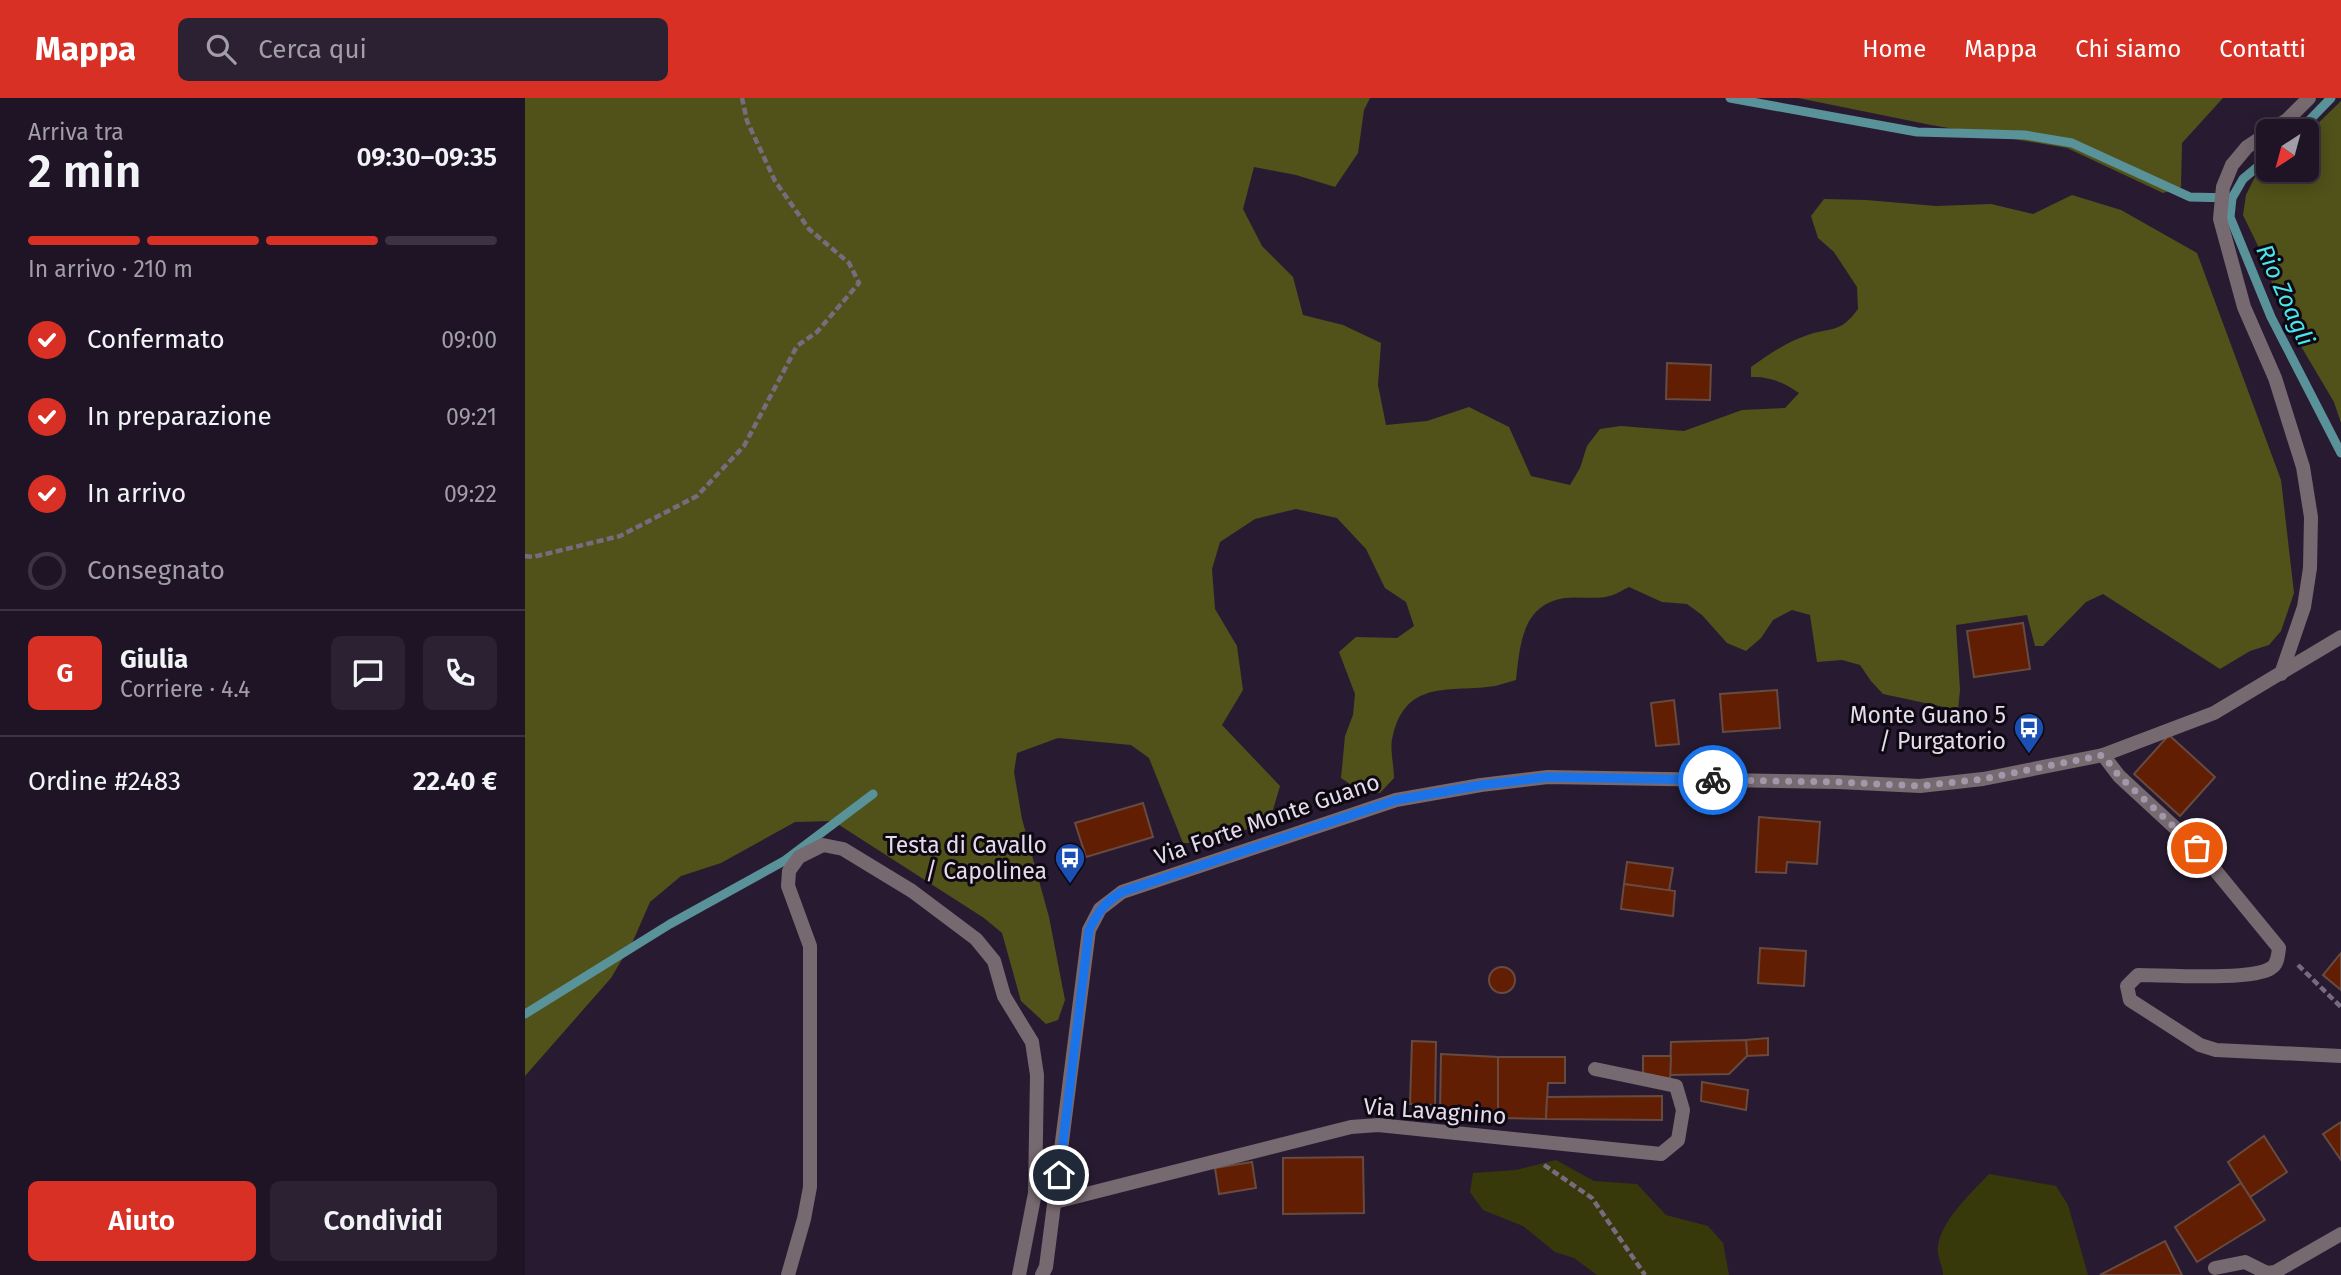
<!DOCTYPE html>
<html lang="it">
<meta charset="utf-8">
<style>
:root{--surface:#1e1425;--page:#2b2132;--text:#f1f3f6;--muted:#a19ea7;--line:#3c3342;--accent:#d93025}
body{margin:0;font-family:"Fira Sans",sans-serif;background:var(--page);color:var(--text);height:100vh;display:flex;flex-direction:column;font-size:26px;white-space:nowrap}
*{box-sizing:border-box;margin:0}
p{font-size:23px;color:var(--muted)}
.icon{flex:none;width:38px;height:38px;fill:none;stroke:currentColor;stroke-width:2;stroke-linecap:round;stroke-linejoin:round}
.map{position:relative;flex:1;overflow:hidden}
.drawer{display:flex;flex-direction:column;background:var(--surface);width:525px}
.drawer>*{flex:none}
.needle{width:46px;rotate:216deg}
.tools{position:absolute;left:1731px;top:21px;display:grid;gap:14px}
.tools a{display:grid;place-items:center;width:63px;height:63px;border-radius:10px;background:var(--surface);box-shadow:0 4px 18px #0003,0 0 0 2px var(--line);font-size:35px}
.pin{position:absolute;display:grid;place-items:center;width:60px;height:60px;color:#fff;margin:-30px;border:4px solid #fff;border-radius:50%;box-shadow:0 2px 7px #0007}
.courier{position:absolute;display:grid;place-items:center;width:70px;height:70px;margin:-35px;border:5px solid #1a73e8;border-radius:50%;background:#fff;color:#222;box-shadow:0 2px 9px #0007}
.summary em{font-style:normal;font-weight:600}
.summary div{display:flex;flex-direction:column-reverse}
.summary{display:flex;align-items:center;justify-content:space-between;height:119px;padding:0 28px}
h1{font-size:46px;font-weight:600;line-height:52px}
.bar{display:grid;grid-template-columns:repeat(4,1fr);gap:10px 7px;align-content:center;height:84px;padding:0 28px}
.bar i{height:9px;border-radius:5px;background:var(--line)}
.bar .current{background:var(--accent)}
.bar p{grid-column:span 4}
.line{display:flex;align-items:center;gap:18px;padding:0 28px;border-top:2px solid var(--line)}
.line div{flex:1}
.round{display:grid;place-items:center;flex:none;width:74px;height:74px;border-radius:10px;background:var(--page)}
ol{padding:0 28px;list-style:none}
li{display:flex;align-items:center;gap:21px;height:77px}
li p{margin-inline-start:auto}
li .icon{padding:7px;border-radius:50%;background:var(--accent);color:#fff;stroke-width:4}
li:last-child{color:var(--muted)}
li i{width:38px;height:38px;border:4px solid var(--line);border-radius:50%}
.cta{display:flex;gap:14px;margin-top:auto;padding:14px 28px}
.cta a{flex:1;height:80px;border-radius:10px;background:var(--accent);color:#fff;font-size:28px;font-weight:600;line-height:80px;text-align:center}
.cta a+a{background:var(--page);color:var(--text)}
header{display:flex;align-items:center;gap:42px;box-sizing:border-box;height:98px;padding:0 35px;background:var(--accent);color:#fff}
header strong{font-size:33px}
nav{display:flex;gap:38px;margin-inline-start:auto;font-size:24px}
.search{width:490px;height:63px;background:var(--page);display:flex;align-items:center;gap:18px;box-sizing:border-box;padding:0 24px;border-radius:10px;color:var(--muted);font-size:26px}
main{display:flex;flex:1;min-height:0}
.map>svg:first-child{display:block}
.green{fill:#37390a}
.forest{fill:#50521a}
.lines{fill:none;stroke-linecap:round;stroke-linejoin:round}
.stream{stroke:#599299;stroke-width:9}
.building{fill:#611e03;stroke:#674a40;stroke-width:2}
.path{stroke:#776c7f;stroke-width:4.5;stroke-dasharray:7 3.5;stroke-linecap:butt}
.lane{stroke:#766970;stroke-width:14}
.street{stroke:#766970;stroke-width:14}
.done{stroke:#a298a9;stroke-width:7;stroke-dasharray:0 12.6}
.route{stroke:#1a73e8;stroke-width:9}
.labels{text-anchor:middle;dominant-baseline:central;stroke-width:6;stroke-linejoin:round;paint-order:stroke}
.poi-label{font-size:23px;fill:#e4dcea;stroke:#0e0812;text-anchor:end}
.street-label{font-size:23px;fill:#e4dcea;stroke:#0e0812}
.water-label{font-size:24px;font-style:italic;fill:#49e6eb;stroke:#0e0812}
</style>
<header>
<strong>Mappa</strong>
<div class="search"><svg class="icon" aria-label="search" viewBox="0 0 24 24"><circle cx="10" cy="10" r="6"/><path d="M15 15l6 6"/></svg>Cerca qui</div>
<nav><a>Home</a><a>Mappa</a><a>Chi siamo</a><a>Contatti</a></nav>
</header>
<main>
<section class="drawer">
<div class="summary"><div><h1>2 min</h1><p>Arriva tra</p></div><em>09:30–09:35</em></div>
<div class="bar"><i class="current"></i><i class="current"></i><i class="current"></i><i></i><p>In arrivo · 210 m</p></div>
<ol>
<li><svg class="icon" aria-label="check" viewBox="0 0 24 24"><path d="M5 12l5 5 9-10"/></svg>Confermato<p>09:00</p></li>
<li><svg class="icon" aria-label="check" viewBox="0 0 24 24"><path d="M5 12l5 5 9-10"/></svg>In preparazione<p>09:21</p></li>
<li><svg class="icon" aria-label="check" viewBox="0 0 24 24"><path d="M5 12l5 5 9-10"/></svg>In arrivo<p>09:22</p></li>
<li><i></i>Consegnato</li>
</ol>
<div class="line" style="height:126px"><b class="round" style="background:var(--accent);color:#fff">G</b><div><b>Giulia</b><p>Corriere · 4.4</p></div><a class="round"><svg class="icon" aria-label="chat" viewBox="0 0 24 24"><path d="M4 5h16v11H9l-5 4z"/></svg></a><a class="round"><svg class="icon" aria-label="phone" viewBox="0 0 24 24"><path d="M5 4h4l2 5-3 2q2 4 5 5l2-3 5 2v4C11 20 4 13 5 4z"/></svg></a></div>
<div class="line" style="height:91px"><div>Ordine #2483</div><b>22.40 €</b></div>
<div class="cta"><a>Aiuto</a><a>Condividi</a></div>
</section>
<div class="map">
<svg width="1816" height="1177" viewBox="0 0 1816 1177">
<rect width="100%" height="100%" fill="#281b31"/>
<g class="green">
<path d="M1031,1062L1069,1083L1112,1086L1141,1117L1183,1128L1198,1145L1204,1177H1072L1049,1160L1030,1154L998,1128L958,1112L945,1094L948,1075L991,1072Z"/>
<path d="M1464,1076L1531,1088L1543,1107L1563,1177H1418C1418,1169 1414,1163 1413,1155C1410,1128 1447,1094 1464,1076Z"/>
</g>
<g class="forest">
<path d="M0,0H845L839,12L833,55L810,89L771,77L729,69L718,111L737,148L768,179L778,217L818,227L856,245L853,287L861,327L902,323L944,309L984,329L1006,378L1045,387L1055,370L1062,348L1075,331L1096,328L1159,333L1217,312L1260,310L1274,295C1260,285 1244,278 1226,279V269C1243,257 1260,245 1280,238C1307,228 1314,237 1333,211L1332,189L1309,154L1293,140L1286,118L1299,101L1341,102L1411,108L1466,106L1508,116L1547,97L1596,112L1672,155L1756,382L1769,495L1756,533L1744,547L1725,553L1695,571L1578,496L1561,504L1518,548H1510L1502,517L1431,527L1435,592L1433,612L1358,596L1346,583L1335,567L1317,562L1292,564L1285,517L1267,512L1248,522L1236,540L1221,553L1202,545L1177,517L1162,506L1137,504L1104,489C1097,492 1091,497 1084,498C1070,502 1054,498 1040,500C997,506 995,547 991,582C984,584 977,586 970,588C926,595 882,580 868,637C864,649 869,667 869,680L855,695L834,692L816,680L820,638L828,617L830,596L814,554L831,539L872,540L889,528L881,504L860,490L841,451L812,420L771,411L730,421L695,444L687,471L690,511L712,548L718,592L697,627L755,688L745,722L688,745H658L624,660L606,647L533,640L492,655L489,674L497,721L524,819L540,902L533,922L521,926L496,903L477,835L459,820L308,723L270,724L196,765L156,778L125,804L108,843L86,880L0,978Z"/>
<path d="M1273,0H1698L1657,45L1656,89L1638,95L1542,50L1406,27Z"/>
<path d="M1816,3V325L1809,304L1761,223L1734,150L1718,117L1721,97L1730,79L1743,68V72H1782V36Z"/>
</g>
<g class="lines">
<g class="stream">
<path d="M1205,0L1392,34L1500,37L1547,45L1665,99L1707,100"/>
<path d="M1774,33L1806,0"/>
<path d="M1743,60L1718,81L1707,100L1705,119L1746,219L1816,355"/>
<path d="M0,916L145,826L259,763L348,696"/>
</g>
</g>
<g class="building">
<path d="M1142,265L1186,267L1185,302L1141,301Z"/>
<path d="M1498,525L1505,571L1449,579L1442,533Z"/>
<path d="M1252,592L1255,630L1198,634L1195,596Z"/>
<path d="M1149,602L1154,646L1131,648L1126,605Z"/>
<path d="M1644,637L1690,679L1655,718L1609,676Z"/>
<path d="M618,705L628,739L561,759L550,725Z"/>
<path d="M1234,719L1295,724L1292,766L1262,764L1261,775L1231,774Z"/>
<path d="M1102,764L1148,770L1144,793L1099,786Z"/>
<path d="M1099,786L1150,793L1148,818L1096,811Z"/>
<path d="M1235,850L1281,853L1279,888L1233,885Z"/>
<path d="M1816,855V892L1798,877Z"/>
<circle cx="977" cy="882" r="13"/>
<path d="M1243,940V957L1222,958L1221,942Z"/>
<path d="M1221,942L1222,958L1204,976L1145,977L1146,944Z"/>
<path d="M887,943L911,944L910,1007L885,1006Z"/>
<path d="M916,956L973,959V1020L915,1016Z"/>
<path d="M1118,958H1146L1145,983L1118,978Z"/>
<path d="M973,959H1040V985H1023L1021,1021L973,1020Z"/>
<path d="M1177,984L1223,992L1221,1012L1176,1003Z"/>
<path d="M1137,998V1022L1021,1021L1022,999Z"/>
<path d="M1816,1024V1062L1798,1036Z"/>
<path d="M1739,1038L1762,1074L1725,1099L1703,1064Z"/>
<path d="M838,1059L839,1115L758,1116V1060Z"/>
<path d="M727,1064L731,1090L694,1096L690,1070Z"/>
<path d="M1716,1085L1740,1122L1672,1164L1650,1129Z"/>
<path d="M1640,1143L1657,1177H1575Z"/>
</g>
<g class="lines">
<g class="path">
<path d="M0,458L8,459L95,438L172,398L219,348L272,248L292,234L334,185L324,165L284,131L250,83L222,23L217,0"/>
<path d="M1773,867L1816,909"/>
<path d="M1019,1067L1067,1100L1120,1177"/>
</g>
<path class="lane" d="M263,1177L279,1121L285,1089V848L263,788L264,773L274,759L298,747L318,751L387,793L451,841L469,863L479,898L507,944L512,977L510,1095L494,1177"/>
<g class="street">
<path d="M1745,33L1762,22L1784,0"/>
<path d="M1743,35L1722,49L1707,67L1698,89L1695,121L1719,209L1750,280L1778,369L1786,419L1785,470L1779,509L1756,576"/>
<path d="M1578,657L1594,678L1672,750L1754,850C1753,857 1753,866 1746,870C1728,883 1639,877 1613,877L1602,888L1605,902L1675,947L1691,952L1816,958"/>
<path d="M530,1104L826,1029L853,1027L1136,1056L1153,1042L1158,1012L1151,988L1070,971"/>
<path d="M1690,1170L1720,1164L1742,1175L1750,1174L1816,1136"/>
<path d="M517,1177L521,1169L564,832L575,811L597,794L871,702L956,687L1023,679L1313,684L1395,688L1458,681L1578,657L1689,615L1816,539"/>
</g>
</g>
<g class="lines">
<path class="done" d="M1188,682L1313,684L1395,688L1458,681L1578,657L1594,678L1672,750"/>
<path class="route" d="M534,1077L564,832C573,814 580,804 597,794L871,702L957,687L1023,679L1188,682"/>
</g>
<defs>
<g id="bus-pin" transform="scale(1.575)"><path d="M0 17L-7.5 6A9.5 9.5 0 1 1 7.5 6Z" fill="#1a4fb4" stroke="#0e0812"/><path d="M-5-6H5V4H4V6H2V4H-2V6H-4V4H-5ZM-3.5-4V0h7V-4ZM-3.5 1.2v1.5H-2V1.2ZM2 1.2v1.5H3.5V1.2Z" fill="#fff"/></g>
</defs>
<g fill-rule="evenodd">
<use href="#bus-pin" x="1504" y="630"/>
<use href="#bus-pin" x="545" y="760"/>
</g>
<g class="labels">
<g class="poi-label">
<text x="1481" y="617">Monte Guano 5<tspan x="1481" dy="26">/ Purgatorio</tspan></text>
<text x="522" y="747">Testa di Cavallo<tspan x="522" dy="26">/ Capolinea</tspan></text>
</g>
<g class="street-label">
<text transform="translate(742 721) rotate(-19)">Via Forte Monte Guano</text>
<text transform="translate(910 1013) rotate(4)">Via Lavagnino</text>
</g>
<g class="water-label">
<text transform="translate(1760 197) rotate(66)">Rio Zoagli</text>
</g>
</g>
</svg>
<div class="tools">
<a><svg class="needle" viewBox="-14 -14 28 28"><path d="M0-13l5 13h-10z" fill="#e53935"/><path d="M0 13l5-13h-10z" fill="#a19ea7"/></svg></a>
</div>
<div class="pin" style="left:1672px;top:750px;background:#ea580c"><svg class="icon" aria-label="bag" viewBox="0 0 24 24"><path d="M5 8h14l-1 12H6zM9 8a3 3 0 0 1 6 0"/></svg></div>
<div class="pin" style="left:534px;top:1077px;background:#1f2937"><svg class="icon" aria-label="home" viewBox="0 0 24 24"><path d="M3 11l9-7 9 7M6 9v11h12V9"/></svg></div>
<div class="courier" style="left:1188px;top:682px"><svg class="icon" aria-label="bike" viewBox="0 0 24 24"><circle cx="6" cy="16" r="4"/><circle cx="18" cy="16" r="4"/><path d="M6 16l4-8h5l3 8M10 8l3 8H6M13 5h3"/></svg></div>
</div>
</main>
